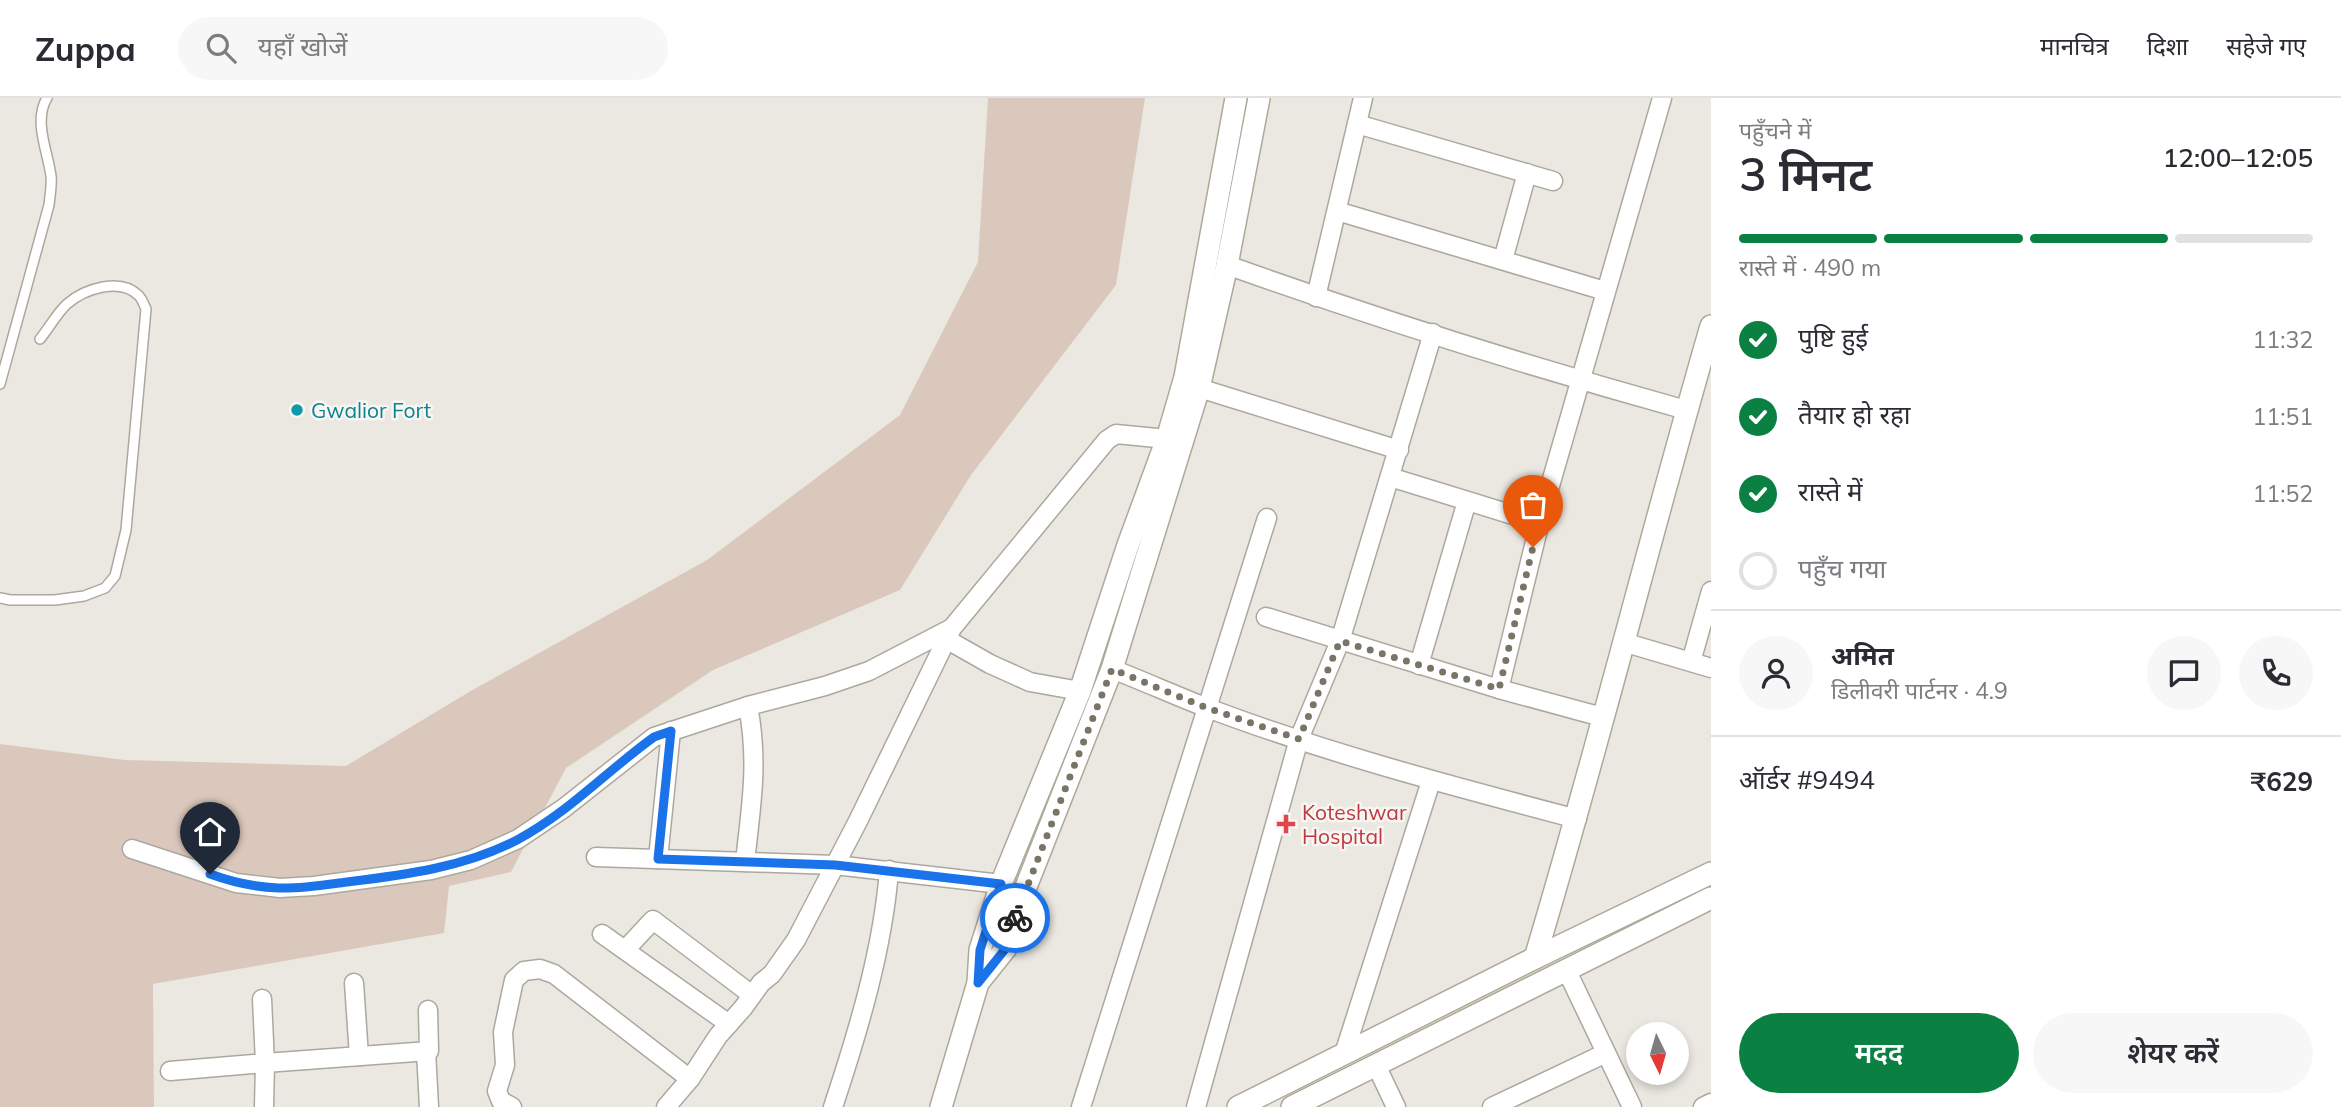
<!DOCTYPE html>
<html lang="hi">
<meta charset="utf-8">
<style>
:root{--surface:#fff;--page:#f7f7f7;--text:#2b2b33;--muted:#7c7c81;--line:#e1e1e2;--accent:#0b8043}
body{margin:0;font-family:Mulish,"Noto Sans Devanagari",sans-serif;background:var(--page);color:var(--text);height:100vh;display:flex;flex-direction:column;font-size:26px;white-space:nowrap}
*{box-sizing:border-box;margin:0}
p{font-size:23px;color:var(--muted)}
.icon{flex:none;width:38px;height:38px;fill:none;stroke:currentColor;stroke-width:2;stroke-linecap:round;stroke-linejoin:round}
.map{position:relative;flex:1;overflow:hidden}
.panel{display:flex;flex-direction:column;background:var(--surface);width:630px}
.panel>*{flex:none}
.needle{width:46px;rotate:175deg}
.buttons{position:absolute;left:1626px;top:924px;display:grid;gap:14px}
.buttons a{display:grid;place-items:center;width:63px;height:63px;border-radius:50%;background:var(--surface);box-shadow:0 4px 10px #0003;font-size:35px}
.pin{position:absolute;display:grid;place-items:center;width:60px;height:60px;color:#fff;margin:-72px -30px;border-radius:50% 50% 50% 0;rotate:-45deg;box-shadow:0 0 7px #0007}
.pin .icon{rotate:45deg}
.courier{position:absolute;display:grid;place-items:center;width:70px;height:70px;margin:-35px;border:5px solid #1a73e8;border-radius:50%;background:#fff;color:#222;box-shadow:0 2px 9px #0007}
.overview em{font-style:normal;font-weight:600}
.overview div{display:flex;flex-direction:column-reverse}
.overview{display:flex;align-items:center;justify-content:space-between;height:119px;padding:0 28px}
h1{font-size:46px;font-weight:600;line-height:52px}
.bar{display:grid;grid-template-columns:repeat(4,1fr);gap:10px 7px;align-content:center;height:84px;padding:0 28px}
.bar i{height:9px;border-radius:5px;background:var(--line)}
.bar .active{background:var(--accent)}
.bar p{grid-column:span 4}
.line{display:flex;align-items:center;gap:18px;padding:0 28px;border-top:2px solid var(--line)}
.line div{flex:1}
.round{display:grid;place-items:center;flex:none;width:74px;height:74px;border-radius:37px;background:var(--page)}
ol{padding:0 28px;list-style:none}
li{display:flex;align-items:center;gap:21px;height:77px}
li p{margin-inline-start:auto}
li .icon{padding:7px;border-radius:50%;background:var(--accent);color:#fff;stroke-width:4}
li:last-child{color:var(--muted)}
li i{width:38px;height:38px;border:4px solid var(--line);border-radius:50%}
.cta{display:flex;gap:14px;margin-top:auto;padding:14px 28px}
.cta a{flex:1;height:80px;border-radius:42px;background:var(--accent);color:#fff;font-size:28px;font-weight:600;line-height:80px;text-align:center}
.cta a+a{background:var(--page);color:var(--text)}
header{display:flex;align-items:center;gap:42px;box-sizing:border-box;height:98px;padding:0 35px;background:var(--surface);border-bottom:2px solid var(--line)}
header strong{font-size:33px}
nav{display:flex;gap:38px;margin-inline-start:auto;font-size:24px}
.search{width:490px;height:63px;background:var(--page);display:flex;align-items:center;gap:18px;box-sizing:border-box;padding:0 24px;border-radius:38px;color:var(--muted);font-size:26px}
main{display:flex;flex:1;min-height:0}
.map>svg:first-child{display:block}
.green{fill:#dbc8bc}
.lines{fill:none;stroke-linecap:round;stroke-linejoin:round}
.lane-casing{stroke:#aca89d;stroke-width:12}
.street-casing{stroke:#aca89d;stroke-width:21}
.secondary-casing{stroke:#ada999;stroke-width:24}
.lane{stroke:#fff;stroke-width:9}
.street{stroke:#fff;stroke-width:18}
.secondary{stroke:#fff;stroke-width:21}
.done{stroke:#797566;stroke-width:7;stroke-dasharray:0 12.6}
.route{stroke:#1a73e8;stroke-width:9}
.culture-dot{fill:#0f9aa8;stroke:#f8f6f2;stroke-width:2.5}
.health-dot{fill:#e0444e;stroke:#f8f6f2;stroke-width:2.5}
.labels{text-anchor:middle;dominant-baseline:central;stroke-width:5;stroke-linejoin:round;paint-order:stroke}
.culture-label{font-size:21px;fill:#0d838f;stroke:#f8f6f2;text-anchor:start}
.health-label{font-size:21px;fill:#be3a42;stroke:#f8f6f2;text-anchor:start}
</style>
<header>
<strong>Zuppa</strong>
<div class="search"><svg class="icon" aria-label="search" viewBox="0 0 24 24"><circle cx="10" cy="10" r="6"/><path d="M15 15l6 6"/></svg>यहाँ खोजें</div>
<nav><a>मानचित्र</a><a>दिशा</a><a>सहेजे गए</a></nav>
</header>
<main>
<div class="map">
<svg width="1711" height="1009" viewBox="0 0 1711 1009">
<rect width="100%" height="100%" fill="#ebe8e2"/>
<path class="green" d="M988,0H1145L1116,187L971,377L900,492L713,572L566,670L511,774L449,788L444,835L153,886L154,1009H0V646L125,662L346,668L469,594L707,462L900,317L978,164Z"/>
<g class="lines">
<g class="lane-casing">
<g id="lane">
<path d="M0,286L49,107C50,97 52,87 51,78C48,54 33,23 47,0"/>
<path d="M0,500L10,502H55L84,498L105,490L115,478L126,432L146,211C144,207 142,200 138,197C120,179 84,191 67,206C57,215 49,230 40,241"/>
</g>
</g>
<g class="street-casing">
<g id="street">
<path d="M1357,26L1553,83"/>
<path d="M1337,113L1605,193"/>
<path d="M1503,162L1527,75"/>
<path d="M1227,167C1378,221 1531,269 1686,312"/>
<path d="M1316,199L1363,0"/>
<path d="M1199,290L1399,352"/>
<path d="M1390,379L1539,425"/>
<path d="M1266,519L1499,591L1602,619"/>
<path d="M946,541L990,566L1030,584L1080,593"/>
<path d="M1623,544L1711,570"/>
<path d="M1691,564L1711,493"/>
<path d="M1419,567L1467,403"/>
<path d="M1112,571C1143,583 1174,597 1205,609C1326,655 1452,688 1577,721"/>
<path d="M1499,591L1541,419L1662,0"/>
<path d="M132,751L236,785L280,790L314,788L431,772L471,762L518,741L564,710L654,639L748,608"/>
<path d="M596,759L835,767L1001,786"/>
<path d="M658,761L671,633"/>
<path d="M745,764C751,708 759,665 748,608L825,588L869,573L952,530"/>
<path d="M602,836L729,926"/>
<path d="M625,852L653,822L752,897"/>
<path d="M1566,871L1632,1009"/>
<path d="M354,885L359,958"/>
<path d="M426,953L429,1009"/>
<path d="M1344,956L1431,683"/>
<path d="M1376,967L1396,1009"/>
<path d="M170,973L265,965L262,901"/>
<path d="M264,1009L265,965L429,953L428,912"/>
<path d="M512,1009L501,1003L497,993L505,967L503,934L514,882L524,873L540,871L554,876L690,981"/>
<path d="M666,1009L690,981L718,938L743,910L761,885L772,876L796,842L858,723L952,530L1107,342L1116,336L1167,341"/>
<path d="M833,1009C858,934 883,851 889,772"/>
<path d="M1081,1009L1267,420"/>
<path d="M1196,1009L1299,641L1340,543L1433,235"/>
<path d="M1492,1009L1606,955"/>
<path d="M1703,1009L1711,1005"/>
</g>
</g>
<g class="secondary-casing">
<g id="secondary">
<path d="M1535,860C1598,651 1650,438 1711,228"/>
<path d="M978,885L1006,850L1022,799L1112,571L1199,290L1227,167L1259,0"/>
<path d="M941,1009L978,885L980,852L1001,786L1080,593L1128,447L1167,341L1185,279L1236,0"/>
<path d="M1238,1009L1535,860L1711,775"/>
<path d="M1292,1009L1711,800"/>
</g>
</g>
<use href="#lane" class="lane"/>
<use href="#street" class="street"/>
<use href="#secondary" class="secondary"/>
</g>
<g class="lines">
<path class="done" d="M1015,820L1112,571L1207,610L1299,641L1340,543L1499,591L1533,449"/>
<path class="route" d="M210,776C232,784 254,789 278,790C301,791 324,787 347,784C405,777 465,769 517,742C568,715 608,672 654,639L671,633L658,761L835,767L1001,786L980,852L978,885L1006,850L1015,820"/>
</g>
<circle class="culture-dot" cx="297" cy="312" r="7"/>
<path class="health-dot" d="M1282.5 715.5h7v7h7v7h-7v7h-7v-7h-7v-7h7z"/>
<g class="labels">
<g class="culture-label">
<text x="311" y="312">Gwalior Fort</text>
</g>
<g class="health-label">
<text x="1302" y="714">Koteshwar<tspan x="1302" dy="24">Hospital</tspan></text>
</g>
</g>
</svg>
<div class="buttons">
<a><svg class="needle" viewBox="-14 -14 28 28"><path d="M0-13l5 13h-10z" fill="#e53935"/><path d="M0 13l5-13h-10z" fill="#7c7c81"/></svg></a>
</div>
<div class="pin" style="left:1533px;top:449px;background:#ea580c"><svg class="icon" aria-label="bag" viewBox="0 0 24 24"><path d="M5 8h14l-1 12H6zM9 8a3 3 0 0 1 6 0"/></svg></div>
<div class="pin" style="left:210px;top:776px;background:#1f2937"><svg class="icon" aria-label="home" viewBox="0 0 24 24"><path d="M3 11l9-7 9 7M6 9v11h12V9"/></svg></div>
<div class="courier" style="left:1015px;top:820px"><svg class="icon" aria-label="bike" viewBox="0 0 24 24"><circle cx="6" cy="16" r="4"/><circle cx="18" cy="16" r="4"/><path d="M6 16l4-8h5l3 8M10 8l3 8H6M13 5h3"/></svg></div>
</div>
<section class="panel">
<div class="overview"><div><h1>3 मिनट</h1><p>पहुँचने में</p></div><em>12:00–12:05</em></div>
<div class="bar"><i class="active"></i><i class="active"></i><i class="active"></i><i></i><p>रास्ते में · 490 m</p></div>
<ol>
<li><svg class="icon" aria-label="check" viewBox="0 0 24 24"><path d="M5 12l5 5 9-10"/></svg>पुष्टि हुई<p>11:32</p></li>
<li><svg class="icon" aria-label="check" viewBox="0 0 24 24"><path d="M5 12l5 5 9-10"/></svg>तैयार हो रहा<p>11:51</p></li>
<li><svg class="icon" aria-label="check" viewBox="0 0 24 24"><path d="M5 12l5 5 9-10"/></svg>रास्ते में<p>11:52</p></li>
<li><i></i>पहुँच गया</li>
</ol>
<div class="line" style="height:126px"><a class="round"><svg class="icon" aria-label="person" viewBox="0 0 24 24"><circle cx="12" cy="8" r="4"/><path d="M4 21q1-7 8-7t8 7"/></svg></a><div><b>अमित</b><p>डिलीवरी पार्टनर · 4.9</p></div><a class="round"><svg class="icon" aria-label="chat" viewBox="0 0 24 24"><path d="M4 5h16v11H9l-5 4z"/></svg></a><a class="round"><svg class="icon" aria-label="phone" viewBox="0 0 24 24"><path d="M5 4h4l2 5-3 2q2 4 5 5l2-3 5 2v4C11 20 4 13 5 4z"/></svg></a></div>
<div class="line" style="height:91px"><div>ऑर्डर #9494</div><b>₹629</b></div>
<div class="cta"><a>मदद</a><a>शेयर करें</a></div>
</section>
</main>
